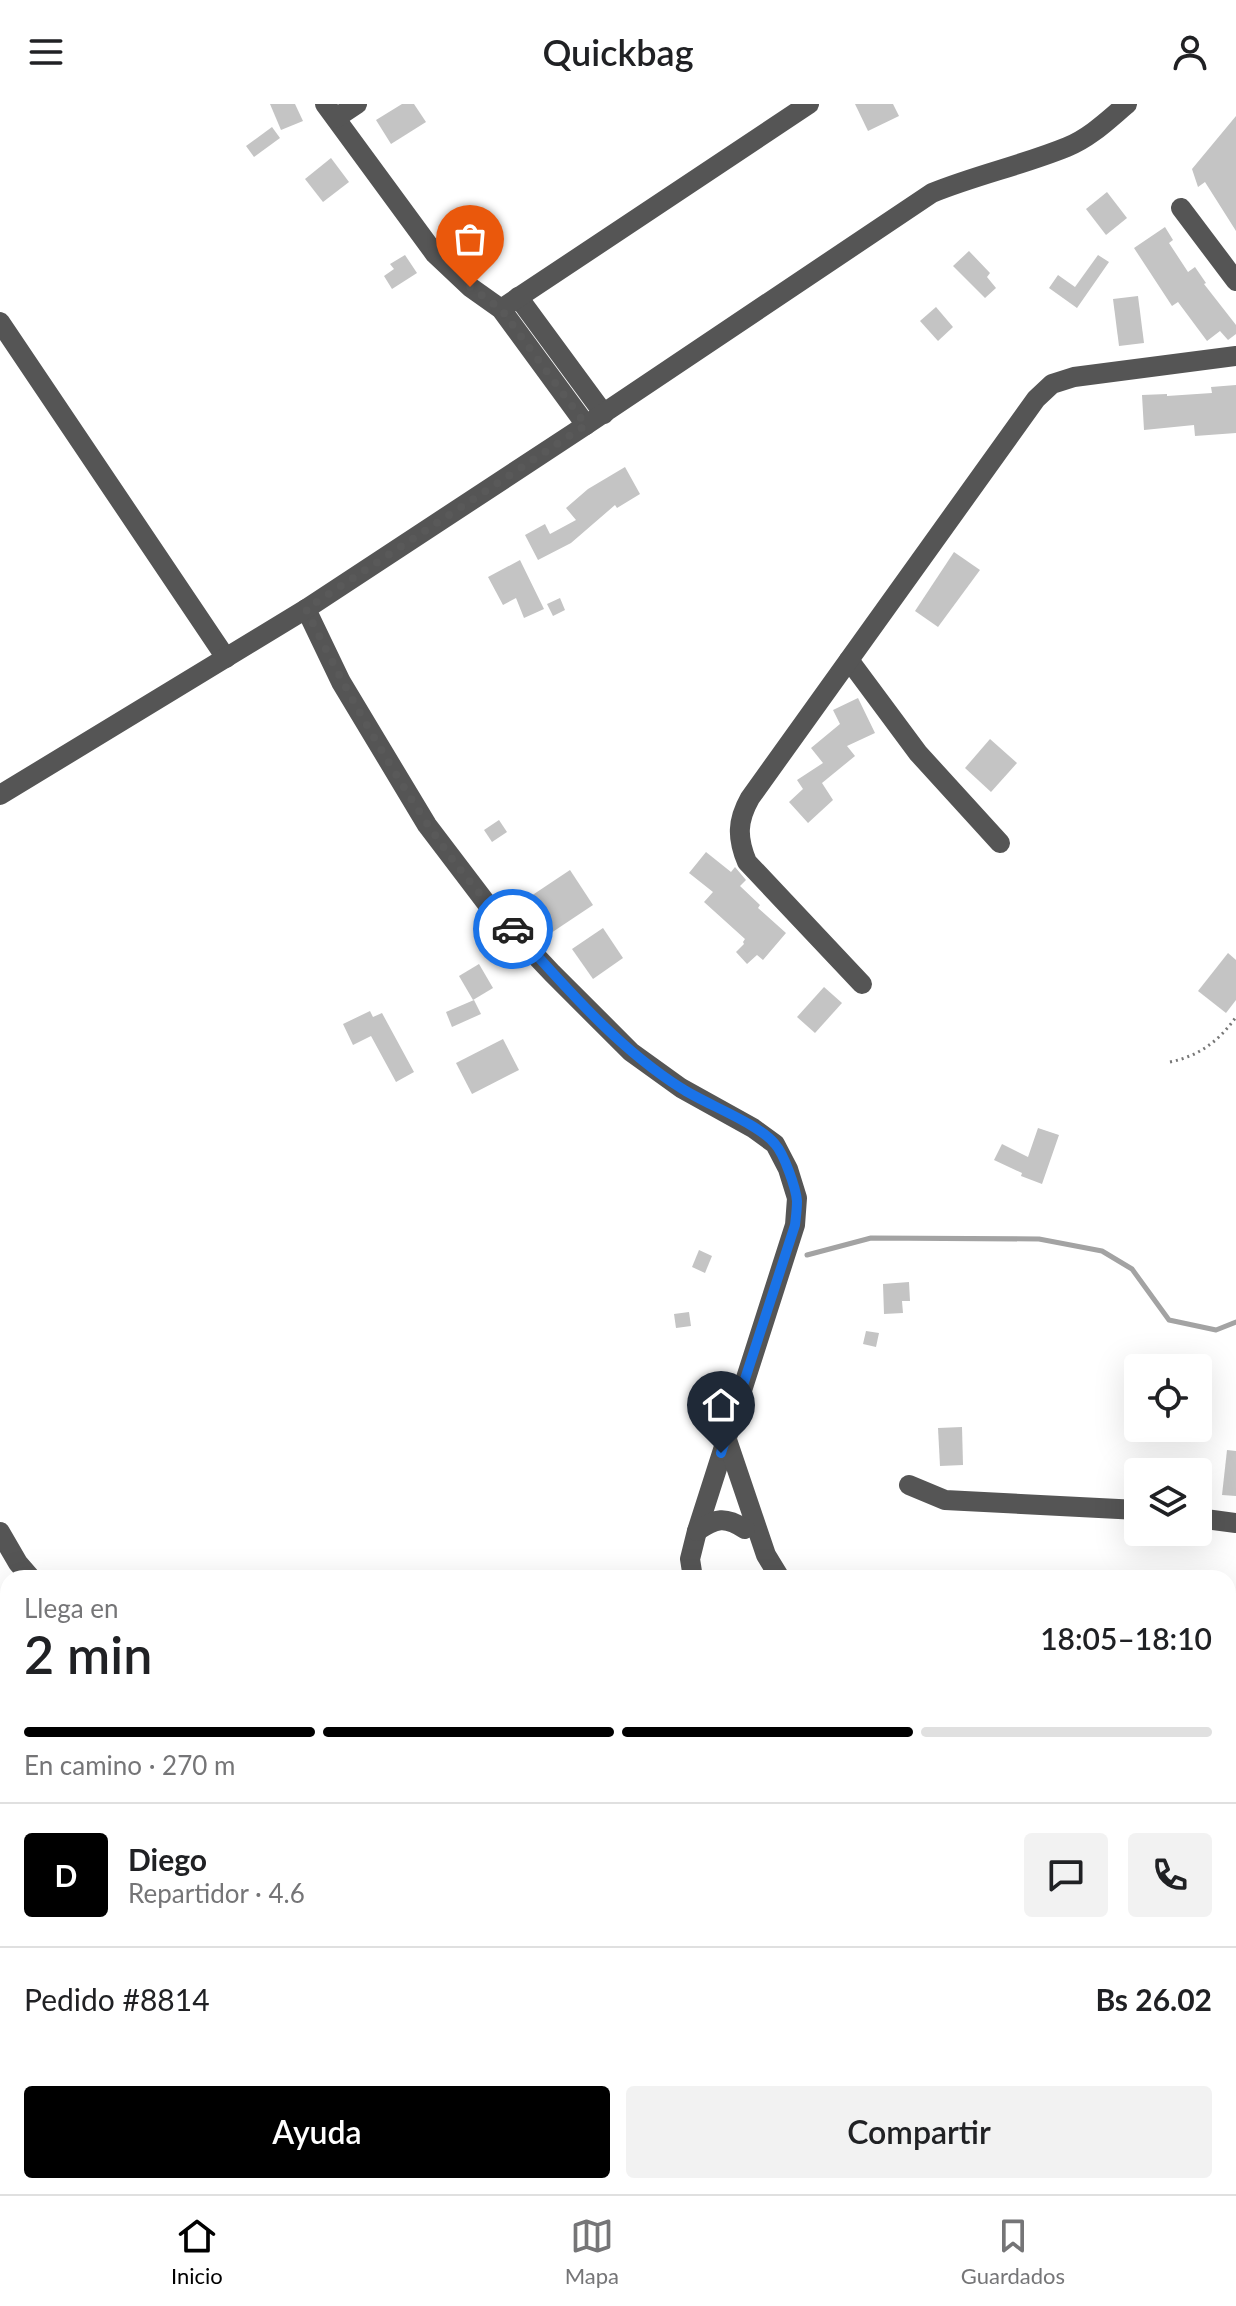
<!DOCTYPE html>
<html lang="es">
<meta charset="utf-8">
<style>
:root{--surface:#fff;--page:#f2f2f2;--text:#202124;--muted:#757577;--line:#e0e0e0;--accent:#000}
body{margin:0;font-family:Lato,sans-serif;background:var(--page);color:var(--text);height:100vh;display:flex;flex-direction:column;font-size:30px;white-space:nowrap}
*{box-sizing:border-box;margin:0}
p{font-size:26px;color:var(--muted)}
.icon{flex:none;width:44px;height:44px;fill:none;stroke:currentColor;stroke-width:2;stroke-linecap:round;stroke-linejoin:round}
.map{position:relative;flex:1;overflow:hidden}
.sheet{position:absolute;left:0px;top:1466px;width:1236px;height:624px;display:flex;flex-direction:column;background:var(--surface);border-radius:24px 24px 0 0;box-shadow:0 8px 32px #0002}
.sheet>*{flex:none}
.buttons{position:absolute;left:1124px;top:1250px;display:grid;gap:16px}
.buttons a{display:grid;place-items:center;width:88px;height:88px;border-radius:8px;background:var(--surface);box-shadow:0 8px 32px #0002;font-size:40px}
.pin{position:absolute;display:grid;place-items:center;width:68px;height:68px;color:#fff;margin:-82px -34px;border-radius:50% 50% 50% 0;rotate:-45deg;box-shadow:0 0 8px #0007}
.pin .icon{rotate:45deg}
.courier{position:absolute;display:grid;place-items:center;width:80px;height:80px;margin:-40px;border:6px solid #1a73e8;border-radius:50%;background:#fff;color:#222;box-shadow:0 2px 10px #0007}
.overview em{font-style:normal;font-weight:600}
.overview div{display:flex;flex-direction:column-reverse}
.overview{display:flex;align-items:center;justify-content:space-between;height:136px;padding:0 24px}
h1{font-size:52px;font-weight:600;line-height:60px}
.bar{display:grid;grid-template-columns:repeat(4,1fr);gap:12px 8px;align-content:center;height:96px;padding:0 24px}
.bar i{height:10px;border-radius:6px;background:var(--line)}
.bar .on{background:var(--accent)}
.bar p{grid-column:span 4}
.line{display:flex;align-items:center;gap:20px;padding:0 24px;border-top:2px solid var(--line)}
.line div{flex:1}
.round{display:grid;place-items:center;flex:none;width:84px;height:84px;border-radius:8px;background:var(--page)}
.primary-button{display:flex;gap:16px;margin-top:auto;padding:16px 24px}
.primary-button a{flex:1;height:92px;border-radius:8px;background:var(--accent);color:#fff;font-size:32px;font-weight:600;line-height:92px;text-align:center}
.primary-button a+a{background:var(--page);color:var(--text)}
header{display:flex;justify-content:space-between;align-items:center;height:104px;padding:0 24px;background:var(--surface);font-size:36px;font-weight:600}
.menu{display:flex;justify-content:space-around;align-items:center;height:112px;border-top:2px solid var(--line);background:var(--surface);font-size:22px;color:var(--muted)}
.menu a{display:grid;justify-items:center;gap:4px}
.menu .on{color:var(--accent)}
.map>svg:first-child{display:block}
.water{fill:#a3a3a3}
.lines{fill:none;stroke-linecap:round;stroke-linejoin:round}
.stream{stroke:#a3a3a3;stroke-width:5}
.building{fill:#c4c4c4}
.path{stroke:#777;stroke-width:3;stroke-dasharray:2 4;stroke-linecap:butt}
.minor{stroke:#555;stroke-width:20}
.done{stroke:#595959;stroke-width:8;stroke-dasharray:0 14.4}
.route{stroke:#1a73e8;stroke-width:10}
</style>
<header><svg class="icon" aria-label="menu" viewBox="0 0 24 24"><path d="M4 6h16M4 12h16M4 18h16"/></svg>Quickbag<svg class="icon" aria-label="person" viewBox="0 0 24 24"><circle cx="12" cy="8" r="4"/><path d="M4 21q1-7 8-7t8 7"/></svg></header>
<div class="map">
<svg width="1236" height="2090" viewBox="0 0 1236 2090">
<rect width="100%" height="100%" fill="#fff"/>
<path class="water" d="M1228,1970L1236,1974V2042L1228,2038Z"/>
<g class="lines">
<path class="stream" d="M807,1151L871,1134L1039,1135L1102,1147L1132,1165L1169,1216L1216,1226L1236,1218"/>
</g>
<g class="building">
<path d="M270,0H295L303,17L281,26Z"/>
<path d="M402,0H414L426,18L391,40L376,16Z"/>
<path d="M855,0H893L899,12L868,27Z"/>
<path d="M1236,12V127L1205,78L1198,83L1192,65Z"/>
<path d="M272,23L280,34L254,53L246,42Z"/>
<path d="M331,54L349,78L323,98L305,75Z"/>
<path d="M1107,88L1127,114L1106,131L1086,105Z"/>
<path d="M1165,123L1173,136L1169,139L1188,168L1195,163L1206,179L1204,180L1236,221V230L1228,236L1220,227L1207,237L1178,198L1172,202L1134,144Z"/>
<path d="M969,147L990,169L987,173L996,184L985,194L953,162Z"/>
<path d="M405,151L417,169L392,185L384,172L394,165L390,160Z"/>
<path d="M1098,151L1109,158L1077,204L1049,184L1058,171L1075,183Z"/>
<path d="M1138,192L1144,239L1119,242L1113,195Z"/>
<path d="M936,203L953,223L938,237L920,217Z"/>
<path d="M1236,281V329L1195,332L1194,321L1144,326L1142,291L1167,290V292L1212,289L1211,283Z"/>
<path d="M625,363L640,390L617,404L615,401L571,439L538,456L525,431L545,420L550,430L576,416L566,404L588,385Z"/>
<path d="M954,448L980,466L938,523L915,507Z"/>
<path d="M520,456L544,505L524,514L516,494L503,501L488,473Z"/>
<path d="M560,494L565,506L553,512L547,500Z"/>
<path d="M858,594L875,629L847,642L855,652L822,679L833,696L808,719L789,698L803,685L797,676L823,659L811,644L840,620L833,606Z"/>
<path d="M990,635L1017,659L991,688L965,664Z"/>
<path d="M499,716L507,728L492,738L484,726Z"/>
<path d="M706,748L731,768L735,763L746,776L740,782L760,801L758,804L786,829L763,856L757,851L747,860L736,848L744,840L743,838L745,835L704,798L713,788L689,769Z"/>
<path d="M570,766L593,801L545,833L522,798Z"/>
<path d="M603,824L623,854L593,875L572,845Z"/>
<path d="M1228,849L1236,856V896L1226,909L1198,887Z"/>
<path d="M479,860L493,884L473,896L459,872Z"/>
<path d="M824,883L842,899L815,929L797,913Z"/>
<path d="M474,896L481,910L452,923L446,908Z"/>
<path d="M370,907L373,913L382,909L414,968L396,978L371,932L353,941L343,920Z"/>
<path d="M503,935L519,966L472,990L456,959Z"/>
<path d="M1038,1024L1059,1031L1042,1080L1021,1072L1022,1069L994,1056L1002,1040L1028,1053Z"/>
<path d="M699,1146L712,1152L705,1169L692,1163Z"/>
<path d="M909,1178L910,1197H902L903,1209L884,1210L883,1180Z"/>
<path d="M689,1208L691,1222L676,1224L674,1210Z"/>
<path d="M866,1227L879,1229L876,1243L863,1240Z"/>
<path d="M962,1323L963,1361L940,1362L938,1324Z"/>
<path d="M1227,1346L1236,1347V1392L1222,1391Z"/>
</g>
<g class="lines">
<path class="path" d="M1170,958C1199,952 1219,937 1236,913"/>
<g class="minor">
<path d="M325,0L435,150L470,183L501,205L586,321"/>
<path d="M336,14L357,0"/>
<path d="M1181,104L1236,177"/>
<path d="M518,193L604,310"/>
<path d="M501,205L809,0"/>
<path d="M0,218L226,554"/>
<path d="M306,505L341,578L427,721L487,800L552,869L631,948L681,984L753,1024L775,1040L788,1065L797,1094L795,1121L697,1427L690,1455L693,1474"/>
<path d="M849,556L918,649L1000,739"/>
<path d="M0,691L306,505L586,321L932,89C976,71 1023,61 1067,43C1090,34 1109,15 1127,0"/>
<path d="M862,880L747,758C737,734 737,717 750,694L1036,295L1052,280L1074,273L1236,252"/>
<path d="M726,1333L766,1451L780,1474"/>
<path d="M909,1381L945,1396L1138,1406"/>
<path d="M1198,1414L1236,1419"/>
<path d="M697,1427C716,1414 725,1412 745,1425"/>
<path d="M0,1428L18,1459L31,1474"/>
<path d="M0,1658L8,1665"/>
<path d="M1228,1752L1236,1743"/>
<path d="M0,1920L8,1926"/>
<path d="M0,2082L22,2090"/>
<path d="M785,2082L796,2090"/>
<path d="M483,2090L489,2082"/>
<path d="M676,2090L680,2082"/>
<path d="M1024,2090L1026,2082"/>
</g>
</g>
<g class="lines">
<path class="done" d="M470,183L501,205L586,321L306,505C332,559 360,611 391,662C427,722 463,776 513,825"/>
<path class="route" d="M513,825C564,881 616,943 681,984C705,1000 758,1019 775,1040C784,1050 796,1084 797,1097C797,1105 796,1113 795,1121L721,1349"/>
</g>
</svg>
<div class="buttons">
<a><svg class="icon" aria-label="locate" viewBox="0 0 24 24"><circle cx="12" cy="12" r="6"/><path d="M12 2v4M12 18v4M2 12h4M18 12h4"/></svg></a>
<a><svg class="icon" aria-label="layers" viewBox="0 0 24 24"><path d="M12 4l9 5-9 5-9-5zM3 14l9 5 9-5"/></svg></a>
</div>
<div class="pin" style="left:470px;top:183px;background:#ea580c"><svg class="icon" aria-label="bag" viewBox="0 0 24 24"><path d="M5 8h14l-1 12H6zM9 8a3 3 0 0 1 6 0"/></svg></div>
<div class="pin" style="left:721px;top:1349px;background:#1f2937"><svg class="icon" aria-label="home" viewBox="0 0 24 24"><path d="M3 11l9-7 9 7M6 9v11h12V9"/></svg></div>
<div class="courier" style="left:513px;top:825px"><svg class="icon" aria-label="car" viewBox="0 0 24 24"><path d="M5 17H2v-5l4-1 3-4h7l3 4 3 1v5h-3M9 17h6M6 11h13"/><circle cx="7" cy="17" r="2"/><circle cx="17" cy="17" r="2"/></svg></div>
<section class="sheet">
<div class="overview"><div><h1>2 min</h1><p>Llega en</p></div><em>18:05–18:10</em></div>
<div class="bar"><i class="on"></i><i class="on"></i><i class="on"></i><i></i><p>En camino · 270 m</p></div>
<div class="line" style="height:144px"><b class="round" style="background:var(--accent);color:#fff">D</b><div><b>Diego</b><p>Repartidor · 4.6</p></div><a class="round"><svg class="icon" aria-label="chat" viewBox="0 0 24 24"><path d="M4 5h16v11H9l-5 4z"/></svg></a><a class="round"><svg class="icon" aria-label="phone" viewBox="0 0 24 24"><path d="M5 4h4l2 5-3 2q2 4 5 5l2-3 5 2v4C11 20 4 13 5 4z"/></svg></a></div>
<div class="line" style="height:104px"><div>Pedido #8814</div><b>Bs 26.02</b></div>
<div class="primary-button"><a>Ayuda</a><a>Compartir</a></div>
</section>
</div>
<nav class="menu">
<a class="on"><svg class="icon" aria-label="home" viewBox="0 0 24 24"><path d="M3 11l9-7 9 7M6 9v11h12V9"/></svg>Inicio</a>
<a><svg class="icon" aria-label="map" viewBox="0 0 24 24"><path d="M3 6l6-2 6 2 6-2v14l-6 2-6-2-6 2zM9 4v14M15 6v14"/></svg>Mapa</a>
<a><svg class="icon" aria-label="saved" viewBox="0 0 24 24"><path d="M7 4h10v16l-5-4-5 4z"/></svg>Guardados</a>
</nav>
